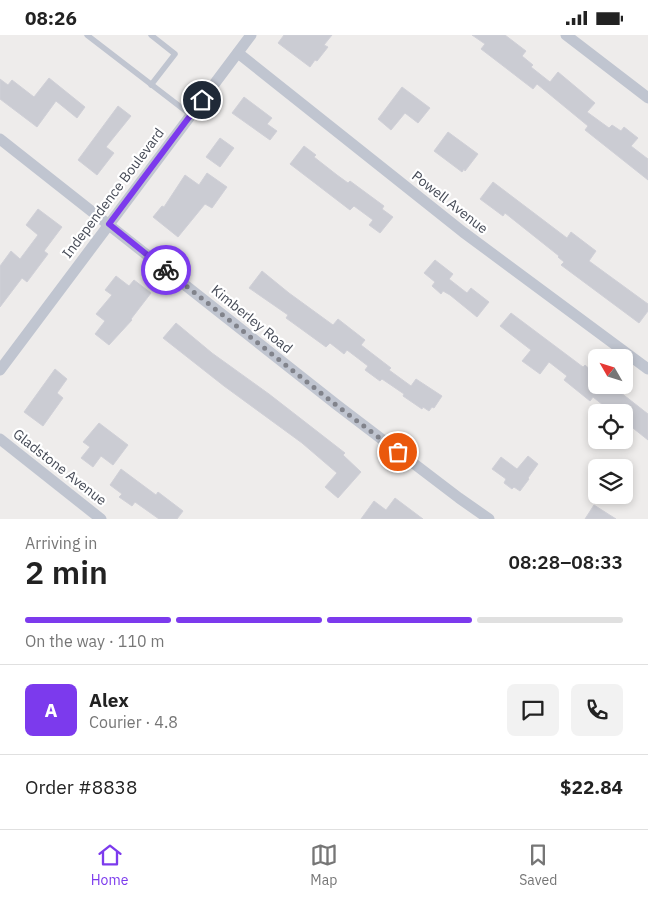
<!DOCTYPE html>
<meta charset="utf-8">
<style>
:root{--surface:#fff;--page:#f2f2f2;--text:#222;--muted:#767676;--line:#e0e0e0;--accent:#7c3aed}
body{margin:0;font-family:"IBM Plex Sans",sans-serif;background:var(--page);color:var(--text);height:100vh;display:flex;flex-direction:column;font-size:19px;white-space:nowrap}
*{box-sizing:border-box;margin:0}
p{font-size:16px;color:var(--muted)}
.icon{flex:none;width:28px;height:28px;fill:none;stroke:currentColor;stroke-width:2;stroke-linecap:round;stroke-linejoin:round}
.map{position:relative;height:484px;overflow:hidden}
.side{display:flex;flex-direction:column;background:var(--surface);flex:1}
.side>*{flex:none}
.needle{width:32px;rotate:309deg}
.buttons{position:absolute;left:588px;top:314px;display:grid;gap:10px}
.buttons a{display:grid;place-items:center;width:45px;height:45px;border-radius:8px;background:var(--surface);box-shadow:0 2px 8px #0003;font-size:25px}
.pin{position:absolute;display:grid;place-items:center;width:42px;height:42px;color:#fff;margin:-21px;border:2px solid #fff;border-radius:50%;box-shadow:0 1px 5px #0007}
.courier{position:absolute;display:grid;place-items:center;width:50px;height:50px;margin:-25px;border:4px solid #7c3aed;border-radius:50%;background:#fff;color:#222;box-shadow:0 1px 6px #0007}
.headline em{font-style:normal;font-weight:600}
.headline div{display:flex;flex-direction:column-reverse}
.headline{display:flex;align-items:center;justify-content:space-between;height:85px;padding:0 25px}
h1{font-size:32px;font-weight:600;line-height:38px}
.bar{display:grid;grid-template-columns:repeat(4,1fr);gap:8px 5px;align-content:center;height:60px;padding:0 25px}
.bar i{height:6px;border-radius:4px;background:var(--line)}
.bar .selected{background:var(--accent)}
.bar p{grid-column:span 4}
.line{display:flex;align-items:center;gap:12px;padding:0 25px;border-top:1px solid var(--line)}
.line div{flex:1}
.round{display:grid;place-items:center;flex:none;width:52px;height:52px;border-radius:8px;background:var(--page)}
.status{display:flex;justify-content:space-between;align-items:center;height:35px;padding:0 25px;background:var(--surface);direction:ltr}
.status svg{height:14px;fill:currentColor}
.tabs{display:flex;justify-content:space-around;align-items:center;height:70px;border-top:1px solid var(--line);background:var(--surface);font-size:14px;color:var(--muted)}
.tabs a{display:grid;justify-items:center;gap:2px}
.tabs .selected{color:var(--accent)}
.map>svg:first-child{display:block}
.building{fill:#cbccd3;stroke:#d0d0d7}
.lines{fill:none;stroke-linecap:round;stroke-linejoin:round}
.service{stroke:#c0c5d0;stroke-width:5.5}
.minor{stroke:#c0c5d0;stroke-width:11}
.done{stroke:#81838b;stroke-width:5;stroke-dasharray:0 9}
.route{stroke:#7c3aed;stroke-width:6}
.labels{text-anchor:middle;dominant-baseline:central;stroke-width:4.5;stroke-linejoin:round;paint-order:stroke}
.street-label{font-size:14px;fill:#464b57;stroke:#fff}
</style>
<div class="status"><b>08:26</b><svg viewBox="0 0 49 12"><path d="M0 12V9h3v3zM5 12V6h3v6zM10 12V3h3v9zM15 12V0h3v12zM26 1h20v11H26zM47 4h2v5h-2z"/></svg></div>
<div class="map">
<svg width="648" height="484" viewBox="0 0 648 484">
<rect width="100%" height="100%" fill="#eeeceb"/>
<g class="building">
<path d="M284,0H332L324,10L328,12L317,26L315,25L310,32L278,8Z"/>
<path d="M472,0H505L526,16L522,21L533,30L531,32L550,47L558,37L595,68L587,77L609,93L612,90L621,96L624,92L638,103L631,111L648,124V145L585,95L588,91L537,49L533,54L498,27L481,14L485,9Z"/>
<path d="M49,43L85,72L77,83L56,66L37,92L0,64V44L8,50L12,45L34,62Z"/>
<path d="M402,52L430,73L418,88L405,78L391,95L378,84Z"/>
<path d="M244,62L272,83L267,89L277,96L270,105L232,78Z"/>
<path d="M118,71L131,81L106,112L114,118L97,140L78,125Z"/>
<path d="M448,97L478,119L465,136L464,134L462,137L434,116Z"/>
<path d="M220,103L234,113L220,132L206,122Z"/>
<path d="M304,111L316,120L314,122L337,140L348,148L350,146L384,171L382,174L393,182L380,198L369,190L373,185L354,171L350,175L290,129Z"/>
<path d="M207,138L227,152L212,173L205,169L178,202L153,182L162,171L164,172L185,140L199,150Z"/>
<path d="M493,147L567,203L571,197L596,216L589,226L648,269V276L639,288L561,230L564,227L558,222L559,221L505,178L503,181L480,164Z"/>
<path d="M38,174L62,192L44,216L48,219L27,247L22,243L0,272V231L11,216L20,224L38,200L26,190Z"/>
<path d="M435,225L453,239L449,244L467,258L471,253L489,267L477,282L450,260L443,256L441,259L432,251L435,247L424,238Z"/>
<path d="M262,236L289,258L333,290L338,284L365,305L361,310L391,333L389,335L411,351L416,344L442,361L434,373L432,372L429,376L423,372L422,374L403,361L404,359L382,344L380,346L365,335L368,331L347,315L344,319L330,308L326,312L286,283L288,280L249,253Z"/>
<path d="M116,241L129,251L134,245L151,258L131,284L132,285L109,310L95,299L105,286L96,279L112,260L105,255Z"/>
<path d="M511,278L583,332L585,330L594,338L592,340L596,344V350H611L648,379V405L624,386V378H613L593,362L590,366L564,345L567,341L549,327L540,339L522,326L531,315L500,291Z"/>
<path d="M176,288L212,318L269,359L345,418L343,420L361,437L338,463L325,452L337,438L302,408L224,351L163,303Z"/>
<path d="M55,334L67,344L57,358L63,363L43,391L24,377Z"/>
<path d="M99,388L128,410L113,430L101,421L93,432L81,423L90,412L83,407Z"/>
<path d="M528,421L538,429L528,443L529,444L520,456L514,452L512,454L504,448L506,444L492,434L501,422L517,434Z"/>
<path d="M121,434L156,460L158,457L183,476L177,484H159L135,467L132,471L119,462L122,459L110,450Z"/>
<path d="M395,463L423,484H361L374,466L386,475Z"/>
<path d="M594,470L616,484H585Z"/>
</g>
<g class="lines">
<g class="service">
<path d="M87,0L191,80"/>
<path d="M151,0L175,19L151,50"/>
</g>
<g class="minor">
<path d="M566,0L648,63"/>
<path d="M238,18L463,197L648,334"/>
<path d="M0,104L337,370L459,463L489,484"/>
<path d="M0,335L251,0"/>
<path d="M0,404L101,484"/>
</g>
</g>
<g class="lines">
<path class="done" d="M166,235L336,370L398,417"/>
<path class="route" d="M166,235L109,189L202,65"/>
</g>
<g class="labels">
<g class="street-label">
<text transform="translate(113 158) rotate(-53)">Independence Boulevard</text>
<text transform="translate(450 167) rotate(38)">Powell Avenue</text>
<text transform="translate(252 284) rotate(39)">Kimberley Road</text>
<text transform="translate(60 432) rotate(38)">Gladstone Avenue</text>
</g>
</g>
</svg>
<div class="buttons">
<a><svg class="needle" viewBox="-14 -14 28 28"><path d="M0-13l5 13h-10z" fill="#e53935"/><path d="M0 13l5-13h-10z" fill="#767676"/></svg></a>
<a><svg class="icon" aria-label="locate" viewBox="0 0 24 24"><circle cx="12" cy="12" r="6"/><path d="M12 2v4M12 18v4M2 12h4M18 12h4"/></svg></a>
<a><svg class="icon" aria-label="layers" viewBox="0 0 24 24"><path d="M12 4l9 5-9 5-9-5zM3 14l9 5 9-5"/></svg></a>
</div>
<div class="pin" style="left:398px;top:417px;background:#ea580c"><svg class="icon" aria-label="bag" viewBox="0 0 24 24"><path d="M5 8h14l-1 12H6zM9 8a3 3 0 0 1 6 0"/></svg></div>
<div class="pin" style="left:202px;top:65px;background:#1f2937"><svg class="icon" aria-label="home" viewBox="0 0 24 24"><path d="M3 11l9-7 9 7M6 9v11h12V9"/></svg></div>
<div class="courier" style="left:166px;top:235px"><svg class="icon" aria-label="bike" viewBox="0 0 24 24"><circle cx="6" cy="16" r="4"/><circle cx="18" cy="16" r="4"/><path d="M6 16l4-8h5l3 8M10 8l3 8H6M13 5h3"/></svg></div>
</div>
<section class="side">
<div class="headline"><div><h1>2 min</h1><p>Arriving in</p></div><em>08:28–08:33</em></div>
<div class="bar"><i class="selected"></i><i class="selected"></i><i class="selected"></i><i></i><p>On the way · 110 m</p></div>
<div class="line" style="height:90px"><b class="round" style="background:var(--accent);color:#fff">A</b><div><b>Alex</b><p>Courier · 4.8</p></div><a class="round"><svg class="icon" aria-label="chat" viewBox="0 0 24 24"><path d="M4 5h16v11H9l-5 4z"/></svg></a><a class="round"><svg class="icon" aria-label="phone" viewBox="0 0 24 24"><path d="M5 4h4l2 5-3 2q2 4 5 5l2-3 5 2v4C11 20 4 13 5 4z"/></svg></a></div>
<div class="line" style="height:65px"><div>Order #8838</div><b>$22.84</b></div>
</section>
<nav class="tabs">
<a class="selected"><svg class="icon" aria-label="home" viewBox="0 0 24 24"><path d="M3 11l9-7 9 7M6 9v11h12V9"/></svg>Home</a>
<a><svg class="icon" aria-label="map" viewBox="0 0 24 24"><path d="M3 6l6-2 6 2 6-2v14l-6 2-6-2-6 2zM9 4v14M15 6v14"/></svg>Map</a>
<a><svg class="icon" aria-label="saved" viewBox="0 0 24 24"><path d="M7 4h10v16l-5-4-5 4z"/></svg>Saved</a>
</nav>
